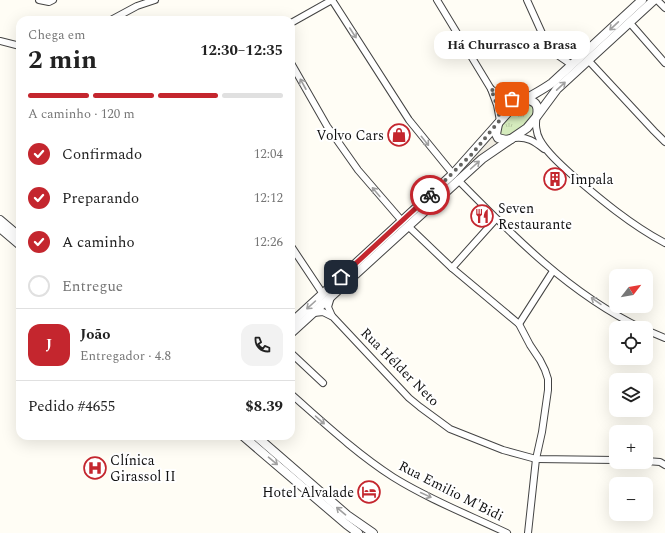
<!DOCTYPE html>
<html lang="pt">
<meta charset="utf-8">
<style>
:root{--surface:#fff;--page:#f2f2f2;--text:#222;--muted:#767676;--line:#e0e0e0;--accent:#c4262e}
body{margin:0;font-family:Spectral,serif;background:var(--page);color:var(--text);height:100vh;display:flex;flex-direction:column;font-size:15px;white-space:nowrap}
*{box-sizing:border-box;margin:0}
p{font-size:13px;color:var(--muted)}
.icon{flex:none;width:22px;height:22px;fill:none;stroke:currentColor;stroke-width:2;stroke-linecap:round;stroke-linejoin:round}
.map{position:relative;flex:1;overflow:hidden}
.drawer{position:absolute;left:16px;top:16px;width:279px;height:424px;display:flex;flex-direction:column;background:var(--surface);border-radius:12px;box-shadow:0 4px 16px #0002}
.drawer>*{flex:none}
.needle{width:26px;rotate:59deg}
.buttons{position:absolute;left:609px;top:269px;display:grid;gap:8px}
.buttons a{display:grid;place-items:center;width:44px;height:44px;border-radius:8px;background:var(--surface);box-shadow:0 4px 16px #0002;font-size:20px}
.pin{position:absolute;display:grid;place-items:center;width:34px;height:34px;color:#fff;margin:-17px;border-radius:8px;box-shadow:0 2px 6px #0006}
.courier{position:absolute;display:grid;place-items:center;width:40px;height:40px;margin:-20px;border:3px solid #c4262e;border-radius:50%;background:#fff;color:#222;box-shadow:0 1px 5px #0007}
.bubble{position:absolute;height:28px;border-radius:12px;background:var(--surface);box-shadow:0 4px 16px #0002;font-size:13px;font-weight:700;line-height:28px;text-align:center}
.headline em{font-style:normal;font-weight:700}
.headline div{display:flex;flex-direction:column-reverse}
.headline{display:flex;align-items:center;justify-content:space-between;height:68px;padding:0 12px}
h1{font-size:26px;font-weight:700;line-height:30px}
.bar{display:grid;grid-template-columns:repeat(4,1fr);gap:6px 4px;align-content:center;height:48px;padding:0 12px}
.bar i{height:5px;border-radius:3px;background:var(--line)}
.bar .on{background:var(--accent)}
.bar p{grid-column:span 4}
.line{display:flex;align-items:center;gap:10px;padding:0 12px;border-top:1px solid var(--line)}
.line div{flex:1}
.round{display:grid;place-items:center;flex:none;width:42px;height:42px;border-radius:12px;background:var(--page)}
ol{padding:0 12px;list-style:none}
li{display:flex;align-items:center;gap:12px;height:44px}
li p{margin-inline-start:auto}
li .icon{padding:4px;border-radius:50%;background:var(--accent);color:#fff;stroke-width:4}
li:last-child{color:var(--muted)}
li i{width:22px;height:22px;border:2px solid var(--line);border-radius:50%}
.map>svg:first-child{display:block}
.grass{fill:url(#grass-tufts)}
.plaza{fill:#f1ede2}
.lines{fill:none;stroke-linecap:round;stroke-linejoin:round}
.minor-casing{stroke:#444;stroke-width:8}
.tertiary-casing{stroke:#444;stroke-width:10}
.minor{stroke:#fff;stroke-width:6}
.tertiary{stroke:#fff;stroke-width:8}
.oneway{stroke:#a0a0a0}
.done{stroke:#646461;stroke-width:4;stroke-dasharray:0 7.2}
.route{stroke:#c4262e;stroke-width:5}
.labels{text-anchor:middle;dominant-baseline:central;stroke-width:4;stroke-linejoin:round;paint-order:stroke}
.poi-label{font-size:14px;fill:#111;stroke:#fff;text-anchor:start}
.street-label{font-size:14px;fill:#111;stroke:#fff}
</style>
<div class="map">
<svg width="665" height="533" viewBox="0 0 665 533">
<defs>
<pattern id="grass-tufts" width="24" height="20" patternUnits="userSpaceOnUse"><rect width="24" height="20" fill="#d5ebbd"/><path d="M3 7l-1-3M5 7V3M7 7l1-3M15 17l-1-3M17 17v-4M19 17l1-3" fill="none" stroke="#b6c8a1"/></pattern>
</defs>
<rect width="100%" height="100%" fill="#fffdf5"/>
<path class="grass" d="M526,101L537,108L524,129L501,139L498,129L501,122Z"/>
<path class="plaza" d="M492,134L494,141L500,143L291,330V325Z"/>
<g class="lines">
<g class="minor-casing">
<g id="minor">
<path d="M39,0L49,2L53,0"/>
<path d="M332,0L409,120L453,174"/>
<path d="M437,0L491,89L504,98L521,101"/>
<path d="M527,0L546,42L556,54L572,65"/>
<path d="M657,0L665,8"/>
<path d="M111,20L137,6L155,0"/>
<path d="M291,23L332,0"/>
<path d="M630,23L665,63"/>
<path d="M0,41L20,46"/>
<path d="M588,60L654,131L665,142"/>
<path d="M291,63L327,126L358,170L402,221"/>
<path d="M491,89L497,105L500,121"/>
<path d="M537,116C535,123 536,133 540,140C547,153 560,164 571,174C600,199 631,225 665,243"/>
<path d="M514,138C527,136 535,142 544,149"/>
<path d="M458,180C513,236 570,294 641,328"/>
<path d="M408,226L452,268L519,324L530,345L540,360L545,370L548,379V390L542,432L536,459L528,533"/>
<path d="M291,246L323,294"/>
<path d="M452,268L496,219"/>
<path d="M331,297L328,307L332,316"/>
<path d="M314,313L323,312L333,317L409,398L420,407L450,429L503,450L536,459L616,460"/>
<path d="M519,324L553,271"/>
<path d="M646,330L665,338"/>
<path d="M291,353L323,383"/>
<path d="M291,394C324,423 356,453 393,477C428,499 469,515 507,533"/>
<path d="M646,461L660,462L665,465"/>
</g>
</g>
<g class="tertiary-casing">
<g id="tertiary">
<path d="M523,100C535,99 539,105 537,115"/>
<path d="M498,124L496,134L498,138L506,140L511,139"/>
<path d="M0,220L20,237"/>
<path d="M0,228L20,245"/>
<path d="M291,323L453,174L510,110C523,99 538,93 552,83L642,0"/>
<path d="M291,333L482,159L527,128L537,116L557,89L654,0"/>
<path d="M243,436L346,524L358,533"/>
<path d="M256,436L347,515L373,533"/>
</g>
</g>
<use href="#minor" class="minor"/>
<use href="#tertiary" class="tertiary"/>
</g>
<defs><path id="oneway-shaft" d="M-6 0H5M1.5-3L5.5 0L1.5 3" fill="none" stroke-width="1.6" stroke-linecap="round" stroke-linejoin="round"/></defs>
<g class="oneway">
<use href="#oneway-shaft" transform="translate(614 26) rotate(137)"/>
<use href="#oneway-shaft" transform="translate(353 33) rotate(57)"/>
<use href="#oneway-shaft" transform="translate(303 84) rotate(-119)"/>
<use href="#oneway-shaft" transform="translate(561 86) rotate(-43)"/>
<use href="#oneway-shaft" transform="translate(425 141) rotate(51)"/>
<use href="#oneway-shaft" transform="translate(475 165) rotate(-42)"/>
<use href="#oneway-shaft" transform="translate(376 192) rotate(-130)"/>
<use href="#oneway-shaft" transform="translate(596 301) rotate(-145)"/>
<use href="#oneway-shaft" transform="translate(311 305) rotate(138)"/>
<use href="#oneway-shaft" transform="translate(320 420) rotate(41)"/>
<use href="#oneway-shaft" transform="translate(273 461) rotate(40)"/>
<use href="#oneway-shaft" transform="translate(426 495) rotate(25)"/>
<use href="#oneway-shaft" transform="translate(341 511) rotate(-140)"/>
</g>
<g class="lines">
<path class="done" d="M430,195L472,154L500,120L497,105L491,89L504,98L512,99"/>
<path class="route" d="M341,277L430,195"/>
</g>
<defs>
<g id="shop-ring" transform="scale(1.15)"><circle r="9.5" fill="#fff" stroke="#c4262e" stroke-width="1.5"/><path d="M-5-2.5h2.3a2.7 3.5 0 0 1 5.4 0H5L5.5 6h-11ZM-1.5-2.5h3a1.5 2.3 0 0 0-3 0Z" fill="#c4262e"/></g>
<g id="building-ring" transform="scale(1.15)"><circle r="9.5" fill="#fff" stroke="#c4262e" stroke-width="1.5"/><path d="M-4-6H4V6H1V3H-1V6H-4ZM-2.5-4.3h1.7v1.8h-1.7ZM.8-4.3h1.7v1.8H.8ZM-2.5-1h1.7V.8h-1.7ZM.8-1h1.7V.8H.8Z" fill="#c4262e"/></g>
<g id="restaurant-ring" transform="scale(1.15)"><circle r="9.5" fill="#fff" stroke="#c4262e" stroke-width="1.5"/><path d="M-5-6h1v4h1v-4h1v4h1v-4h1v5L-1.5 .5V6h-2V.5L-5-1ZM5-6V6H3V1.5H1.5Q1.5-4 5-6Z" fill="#c4262e"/></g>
<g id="hospital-ring" transform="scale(1.15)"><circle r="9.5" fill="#fff" stroke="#c4262e" stroke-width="1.5"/><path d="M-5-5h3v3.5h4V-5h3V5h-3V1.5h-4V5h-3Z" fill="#c4262e"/></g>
<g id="hotel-ring" transform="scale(1.15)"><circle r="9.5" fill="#fff" stroke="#c4262e" stroke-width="1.5"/><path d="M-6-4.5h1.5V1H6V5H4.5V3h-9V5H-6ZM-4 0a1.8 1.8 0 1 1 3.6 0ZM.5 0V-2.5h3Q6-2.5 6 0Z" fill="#c4262e"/></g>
</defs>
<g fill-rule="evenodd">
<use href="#shop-ring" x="399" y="135"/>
<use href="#building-ring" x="555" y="179"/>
<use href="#restaurant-ring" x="482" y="216"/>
<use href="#hospital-ring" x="95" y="468"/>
<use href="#hotel-ring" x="369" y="492"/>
</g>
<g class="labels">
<g class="poi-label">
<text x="384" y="135" text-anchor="end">Volvo Cars</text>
<text x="570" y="179">Impala</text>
<text x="498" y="208">Seven<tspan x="498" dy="16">Restaurante</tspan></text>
<text x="110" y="460">Clínica<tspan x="110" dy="16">Girassol II</tspan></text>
<text x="354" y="492" text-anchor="end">Hotel Alvalade</text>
</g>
<g class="street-label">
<text transform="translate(400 367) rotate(45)">Rua Hélder Neto</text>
<text transform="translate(451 491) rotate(27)">Rua Emilio M'Bidi</text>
</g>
</g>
</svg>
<div class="buttons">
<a><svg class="needle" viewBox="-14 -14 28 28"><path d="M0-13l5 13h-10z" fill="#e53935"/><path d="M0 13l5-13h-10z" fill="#767676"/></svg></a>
<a><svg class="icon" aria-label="locate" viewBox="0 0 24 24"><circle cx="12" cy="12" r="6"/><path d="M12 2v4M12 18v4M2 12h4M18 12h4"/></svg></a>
<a><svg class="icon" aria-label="layers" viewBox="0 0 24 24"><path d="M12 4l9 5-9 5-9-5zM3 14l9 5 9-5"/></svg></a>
<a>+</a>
<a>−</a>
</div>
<div class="pin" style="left:512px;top:99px;background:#ea580c"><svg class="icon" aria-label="bag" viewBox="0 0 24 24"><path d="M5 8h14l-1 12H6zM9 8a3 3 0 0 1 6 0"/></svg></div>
<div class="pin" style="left:341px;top:277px;background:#1f2937"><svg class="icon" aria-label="home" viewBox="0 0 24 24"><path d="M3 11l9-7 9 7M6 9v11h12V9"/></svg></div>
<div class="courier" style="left:430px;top:195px"><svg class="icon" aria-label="bike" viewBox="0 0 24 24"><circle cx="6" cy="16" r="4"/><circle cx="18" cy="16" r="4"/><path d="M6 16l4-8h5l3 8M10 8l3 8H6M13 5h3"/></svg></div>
<div class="bubble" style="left:434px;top:31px;width:156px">Há Churrasco a Brasa</div>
<section class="drawer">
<div class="headline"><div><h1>2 min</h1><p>Chega em</p></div><em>12:30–12:35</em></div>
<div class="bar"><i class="on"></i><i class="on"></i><i class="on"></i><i></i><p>A caminho · 120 m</p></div>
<ol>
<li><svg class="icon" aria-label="check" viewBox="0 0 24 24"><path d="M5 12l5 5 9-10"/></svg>Confirmado<p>12:04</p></li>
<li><svg class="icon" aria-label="check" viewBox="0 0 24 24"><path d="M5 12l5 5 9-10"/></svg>Preparando<p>12:12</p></li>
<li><svg class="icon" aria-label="check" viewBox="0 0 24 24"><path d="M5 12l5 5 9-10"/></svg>A caminho<p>12:26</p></li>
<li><i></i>Entregue</li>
</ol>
<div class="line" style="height:72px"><b class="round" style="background:var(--accent);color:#fff">J</b><div><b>João</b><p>Entregador · 4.8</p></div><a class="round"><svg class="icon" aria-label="phone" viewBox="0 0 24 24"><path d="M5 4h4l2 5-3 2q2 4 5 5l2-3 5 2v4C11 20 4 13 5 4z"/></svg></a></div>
<div class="line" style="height:52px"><div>Pedido #4655</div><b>$8.39</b></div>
</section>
</div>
